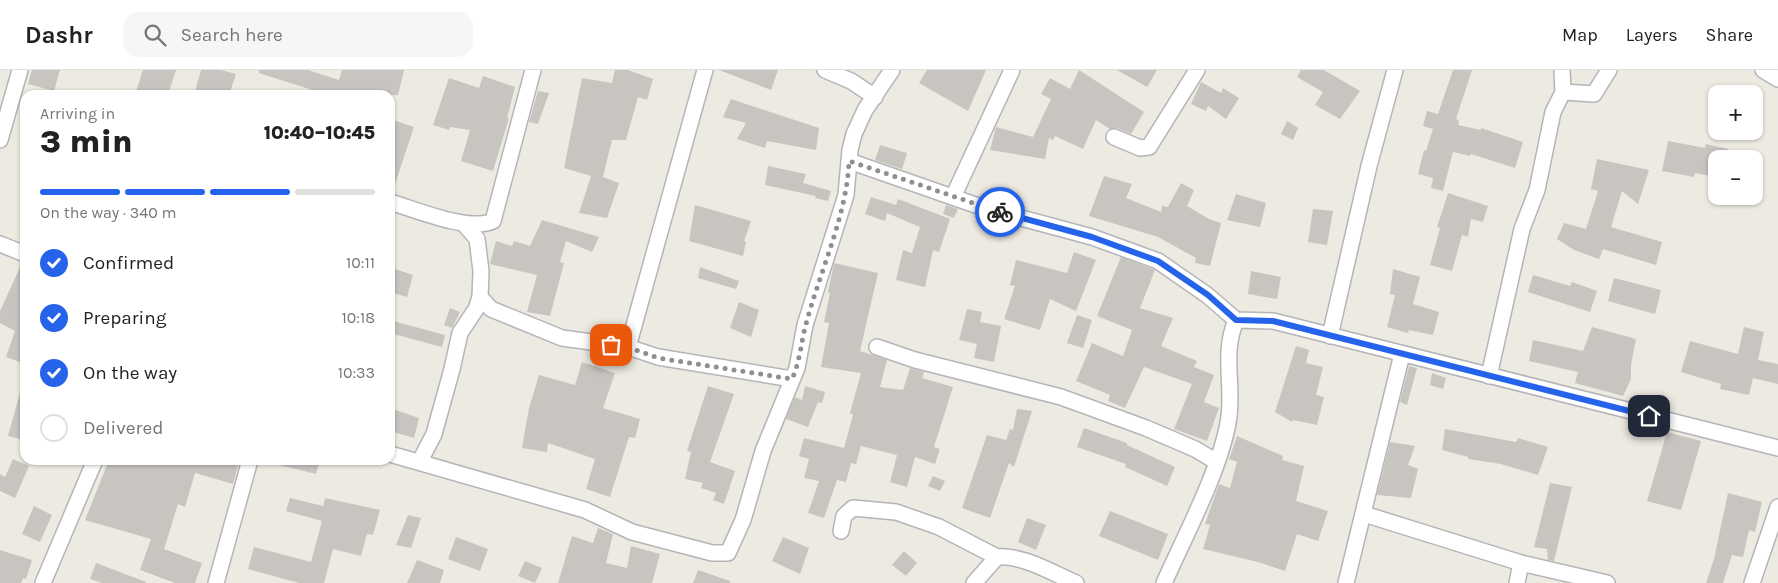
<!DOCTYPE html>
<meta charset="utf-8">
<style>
:root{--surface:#fff;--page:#f6f6f6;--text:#222;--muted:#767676;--line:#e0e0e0;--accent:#2563eb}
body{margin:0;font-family:Karla,sans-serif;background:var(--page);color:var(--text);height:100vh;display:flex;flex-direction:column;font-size:19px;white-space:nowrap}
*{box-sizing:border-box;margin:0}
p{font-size:16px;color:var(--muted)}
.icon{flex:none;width:28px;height:28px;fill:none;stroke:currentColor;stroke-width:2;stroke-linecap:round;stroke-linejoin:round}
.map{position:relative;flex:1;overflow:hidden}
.drawer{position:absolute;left:20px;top:20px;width:375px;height:375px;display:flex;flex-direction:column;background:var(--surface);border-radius:15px;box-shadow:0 1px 4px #0004}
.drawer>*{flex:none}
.controls{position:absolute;left:1708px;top:15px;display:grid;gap:10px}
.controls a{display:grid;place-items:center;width:55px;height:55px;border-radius:10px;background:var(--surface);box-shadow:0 1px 4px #0004;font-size:25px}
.pin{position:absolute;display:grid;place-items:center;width:42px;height:42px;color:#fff;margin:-21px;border-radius:10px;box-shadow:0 2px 8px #0006}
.courier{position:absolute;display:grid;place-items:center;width:50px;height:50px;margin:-25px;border:4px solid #2563eb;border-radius:50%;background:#fff;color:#222;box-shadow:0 1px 6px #0007}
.overview em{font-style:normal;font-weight:800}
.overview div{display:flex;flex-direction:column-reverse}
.overview{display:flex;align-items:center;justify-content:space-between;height:85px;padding:0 20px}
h1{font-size:32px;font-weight:800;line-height:38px}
.bar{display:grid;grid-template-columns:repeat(4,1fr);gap:8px 5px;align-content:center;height:60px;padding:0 20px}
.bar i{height:6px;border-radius:4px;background:var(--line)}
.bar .selected{background:var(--accent)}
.bar p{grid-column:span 4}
ol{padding:0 20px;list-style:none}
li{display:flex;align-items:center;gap:15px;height:55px}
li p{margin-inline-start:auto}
li .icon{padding:5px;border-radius:50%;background:var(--accent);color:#fff;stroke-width:4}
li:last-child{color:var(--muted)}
li i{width:28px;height:28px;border:2px solid var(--line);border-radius:50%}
header{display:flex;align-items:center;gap:30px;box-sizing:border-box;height:70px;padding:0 25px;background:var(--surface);border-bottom:1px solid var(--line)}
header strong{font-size:24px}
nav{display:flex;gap:28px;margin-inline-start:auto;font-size:18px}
.search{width:350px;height:45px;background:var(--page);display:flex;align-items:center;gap:12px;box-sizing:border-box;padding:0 18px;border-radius:15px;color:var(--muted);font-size:19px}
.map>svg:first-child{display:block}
.building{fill:#c8c5c0}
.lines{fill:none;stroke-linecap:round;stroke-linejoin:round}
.street-casing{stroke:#b3b5b9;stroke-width:18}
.street{stroke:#fff;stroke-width:15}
.done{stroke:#8e8f8f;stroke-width:5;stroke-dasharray:0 9}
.route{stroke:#2563eb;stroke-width:6}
</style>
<header>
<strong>Dashr</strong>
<div class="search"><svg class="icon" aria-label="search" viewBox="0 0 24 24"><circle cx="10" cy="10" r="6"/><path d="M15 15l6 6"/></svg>Search here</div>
<nav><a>Map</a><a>Layers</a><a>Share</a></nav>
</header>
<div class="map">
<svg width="1778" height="513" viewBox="0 0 1778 513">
<rect width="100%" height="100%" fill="#edeae2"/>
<g class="building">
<path d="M32,0H60L54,21L28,14Z"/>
<path d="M143,0H176L168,25H135Z"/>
<path d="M201,0H221L236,4L229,25H194Z"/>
<path d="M259,0H308L339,10L342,0H404L398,25H311L312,20L259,3Z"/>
<path d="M615,0H628L653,9L647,30L638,27L626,70H612L603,107L619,113L607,148L579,143L591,106L564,98L582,8L612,13Z"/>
<path d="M719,0H778L771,20Z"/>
<path d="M927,0H986L968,41L919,13Z"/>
<path d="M1079,0L1144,42L1131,64L1117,58L1110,59L1096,50L1083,79L1055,66L1053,70L1049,68L1045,89L990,80L996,57L1033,67L1051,29L1041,24L1050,8L1070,19Z"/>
<path d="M1117,0H1157L1147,17Z"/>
<path d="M1301,0H1324L1360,21L1340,49L1315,35L1323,22L1297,7Z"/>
<path d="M1453,0H1472L1456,49L1459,50L1458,55L1481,60V58L1523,72L1515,98L1471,84L1470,86L1453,82L1443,121L1431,118L1433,108L1418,104L1424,80L1426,81L1433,59L1423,56L1427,41L1438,44Z"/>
<path d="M483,6L515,17L507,48H509L493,101L461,91L470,60L450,57L449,60L433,55L449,8L479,18Z"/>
<path d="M1201,12L1221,23L1223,18L1239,28L1226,49L1208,36L1206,41L1191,34Z"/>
<path d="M538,21L549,23L538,54L529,52Z"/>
<path d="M731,29L819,58L816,80L767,71L765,78L737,69L746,53L723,47Z"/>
<path d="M390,49L414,57L392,123H390Z"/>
<path d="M1287,51L1298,58L1293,70L1281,64Z"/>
<path d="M1668,71L1705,78L1706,74L1728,79L1726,89H1716V107L1695,103L1694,107L1662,101Z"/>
<path d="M880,75L907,83L902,99L875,90Z"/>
<path d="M1597,89L1649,100L1638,134L1622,121L1611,157L1662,172L1656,195L1603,179L1599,189L1574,180L1557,169L1564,153L1586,159L1598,121L1591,119Z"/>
<path d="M768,96L806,104L803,113L831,121L828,131L815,128L816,126L765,115Z"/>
<path d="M1104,106L1132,114L1126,128L1161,142L1162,136L1168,137L1181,113L1194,120L1187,136L1209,149L1221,153L1210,196L1195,193L1196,188L1158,167L1089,146Z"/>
<path d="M1448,123L1488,136L1483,152L1471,149L1468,167L1462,165L1452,201L1430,195L1440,158L1437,157Z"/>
<path d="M1236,124L1266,133L1260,157L1227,150Z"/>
<path d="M871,127L896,135L898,129L950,149L939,182L933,180L925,217L896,210L903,180L912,183L920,157L887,143L885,151L865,144Z"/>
<path d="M695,135L751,151L744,171L746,172L743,186L689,171Z"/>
<path d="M946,135L958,139L954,148L943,144Z"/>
<path d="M1313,139L1333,141L1327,175L1308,172Z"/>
<path d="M542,150L599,167L592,182L566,171L560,192L564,193L550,246L527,242L537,205L490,194L496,171L512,176L514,171L530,176Z"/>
<path d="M1074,182L1096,190L1076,241L1050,229L1040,260L1004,249L1015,216L1010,215L1016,190L1067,203Z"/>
<path d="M1121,187L1155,200L1140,238L1173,248L1161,276L1197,291L1194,297L1214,305L1204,332L1219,338L1207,371L1174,359L1192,314L1144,297L1125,338L1108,331L1110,325L1076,311L1092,273L1123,286L1132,260L1097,246Z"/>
<path d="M22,193H25V294L6,287L15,261L0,253V241Z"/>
<path d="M834,193L878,203L860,281L887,290L880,317L903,320L910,298L924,302L922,308L953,317L934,377L940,379L935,394L915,387L907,417L890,412L897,385L861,376L856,394L851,393L846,412L837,410L824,448L808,443L819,411L804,408L809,389L799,386L804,368L844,378L853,345L850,343L861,303L821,297L829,253L824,252L830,223L828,222Z"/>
<path d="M700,197L739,211L736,219L698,208Z"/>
<path d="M395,199L413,205L407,227L390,222Z"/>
<path d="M1393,199L1420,207L1413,234L1439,242L1433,265L1409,260L1408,263L1387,257L1395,225L1390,224Z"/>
<path d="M1251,201L1281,207L1277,229L1248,224Z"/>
<path d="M1533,205L1570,216L1572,212L1597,221L1590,242L1528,222Z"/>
<path d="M1614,208L1661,220L1655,244L1608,231Z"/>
<path d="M739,232L759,240L751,267L730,258Z"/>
<path d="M450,238L460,242L452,258L444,255Z"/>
<path d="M967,239L982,242L980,252L1001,256L994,292L974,288L977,274L959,270Z"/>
<path d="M1077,245L1092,250L1083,278L1067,273Z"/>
<path d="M393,251L445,265L442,277L390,263Z"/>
<path d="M1592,257L1636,269L1631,295V309L1623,326L1575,313L1578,302L1529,291L1533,270L1583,281Z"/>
<path d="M1744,257L1764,262L1758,290L1778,294V314L1753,308L1749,325L1720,319L1721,314L1681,302L1690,271L1738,284Z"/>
<path d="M1296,276L1309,280L1306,293L1323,297L1316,325L1324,327L1317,355L1293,350L1292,352L1275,342Z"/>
<path d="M582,292L615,303L603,338L640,349L635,368L629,367L610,427L586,419L595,389L548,373L547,382L522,378L529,338L539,305L575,315Z"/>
<path d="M1409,296L1417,298L1407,335L1400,332Z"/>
<path d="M1432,303L1446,308L1443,319L1430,315Z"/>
<path d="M22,316H25V362L23,370L8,366Z"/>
<path d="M708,316L734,324L710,392L735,401L724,434L713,430L716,423L701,418L703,413L685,409L691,382L687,381Z"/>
<path d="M805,316L825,322L822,333L818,332L808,357L786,349L795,327L802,330Z"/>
<path d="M390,338L419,348L414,368L390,361Z"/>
<path d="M1017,339L1032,341L1014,397L1009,393L990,448L962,438L987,365L1006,370L1010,359L1013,360Z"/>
<path d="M1084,358L1127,373V375L1175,397L1167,416L1125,397L1126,394L1077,377Z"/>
<path d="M1445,359L1516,372L1518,368L1548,377L1538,405L1501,394L1468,389V387L1442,380Z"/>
<path d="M1667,362L1701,371L1681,440L1647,431Z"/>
<path d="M1237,366L1283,386L1282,390L1304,396L1296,431L1328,441L1318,471L1297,464L1285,501L1258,492L1203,479L1210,455L1205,454L1219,414L1230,418L1237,392L1229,389Z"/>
<path d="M1390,372L1415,376L1408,395L1418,399L1411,428L1377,425Z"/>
<path d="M13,389L29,396L15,428L0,421V404L5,407Z"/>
<path d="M109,390H219L238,396L233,414L195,403L185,437L178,434L164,479L202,493L195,513H175L140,500L151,469L85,450Z"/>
<path d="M275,390H320L316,404L275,394Z"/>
<path d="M933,406L945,411L940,421L928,416Z"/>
<path d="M1550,413L1572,417L1554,491L1548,490L1547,479L1534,477Z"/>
<path d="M1728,423L1762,432L1755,462L1749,460L1743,487L1732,485L1723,513H1706L1714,489Z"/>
<path d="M290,428L323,436L325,428L380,440L373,465L367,464L361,486L333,479L324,513H299L248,499L254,477L311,492L322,451L286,441Z"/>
<path d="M34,436L52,445L40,472L22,464Z"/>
<path d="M1110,441L1168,464L1158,490L1099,466Z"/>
<path d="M408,445L421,448L411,478L396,475Z"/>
<path d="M1027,448L1046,455L1036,480L1018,472Z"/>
<path d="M598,458L613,464L606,493L627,498L631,476L660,484L652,513H558L572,466L593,473Z"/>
<path d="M456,467L488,479L480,501L448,489Z"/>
<path d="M783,467L809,478L800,504L772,491Z"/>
<path d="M0,480L32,490L26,509L23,508L21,513H0Z"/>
<path d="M904,481L917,493L906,506L892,495Z"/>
<path d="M417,490L444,500L440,513H407Z"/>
<path d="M525,491L542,498L535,513L518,506Z"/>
<path d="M96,493L146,512V513H102L90,509Z"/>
<path d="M698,500L730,511V513H693Z"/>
</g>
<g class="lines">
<g class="street-casing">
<g id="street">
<path d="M825,0L851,11L875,27"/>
<path d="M1763,0L1778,9"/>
<path d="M1563,22L1594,24L1609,0"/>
<path d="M1114,67L1140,78L1149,77L1197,0"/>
<path d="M0,70L20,0"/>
<path d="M849,91L984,138L1092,167L1158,191L1207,225L1236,250L1273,251L1778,378"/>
<path d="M953,127L1012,0"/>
<path d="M390,132C417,140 468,162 493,151L533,0"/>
<path d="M0,174L25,184"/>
<path d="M480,227L491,239L562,268L628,277L658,287L792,309"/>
<path d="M1330,266L1369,96L1395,0"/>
<path d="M628,277L705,0"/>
<path d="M877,277L915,290L1061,327L1146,358L1195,379L1217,392"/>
<path d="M1489,306L1522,159L1537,120L1553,42L1563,22L1562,0"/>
<path d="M390,384L585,440L632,462L712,483H728L743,450L763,381L797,298L805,255L846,125L850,80L854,64L865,40L892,0"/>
<path d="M420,391L434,364L452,299L460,263L476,239L480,227L481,201L477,169L465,155"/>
<path d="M1364,444L1521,493L1607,513"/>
<path d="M841,461L844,446L853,438L896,442L939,457L997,487C1024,485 1052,503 1076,513"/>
<path d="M43,513L95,390"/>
<path d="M216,513L250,390"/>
<path d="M974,513L997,487"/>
<path d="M1164,513C1185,466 1219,402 1228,353C1235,317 1221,286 1236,250"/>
<path d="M1346,513L1402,284"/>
<path d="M1517,513L1521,493"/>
<path d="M1752,513L1778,437"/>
</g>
</g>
<use href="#street" class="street"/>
</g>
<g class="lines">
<path class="done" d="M611,275L628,277L658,288L792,309C800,292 801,272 806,254C820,201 847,145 849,91L1000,142"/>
<path class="route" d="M1000,142L1092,167L1158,191L1208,225L1236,250L1273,251L1649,346"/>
</g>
</svg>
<div class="controls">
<a>+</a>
<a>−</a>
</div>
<div class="pin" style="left:611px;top:275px;background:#ea580c"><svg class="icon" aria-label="bag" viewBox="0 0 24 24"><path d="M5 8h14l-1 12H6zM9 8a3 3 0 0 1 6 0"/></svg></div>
<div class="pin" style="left:1649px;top:346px;background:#1f2937"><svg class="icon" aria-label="home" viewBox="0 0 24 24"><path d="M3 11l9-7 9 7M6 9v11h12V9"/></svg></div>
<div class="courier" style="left:1000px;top:142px"><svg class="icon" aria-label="bike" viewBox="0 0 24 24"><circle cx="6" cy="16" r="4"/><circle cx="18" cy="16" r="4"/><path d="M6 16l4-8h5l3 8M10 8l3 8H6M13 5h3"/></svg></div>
<section class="drawer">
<div class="overview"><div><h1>3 min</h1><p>Arriving in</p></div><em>10:40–10:45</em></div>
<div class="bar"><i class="selected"></i><i class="selected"></i><i class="selected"></i><i></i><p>On the way · 340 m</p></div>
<ol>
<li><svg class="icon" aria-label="check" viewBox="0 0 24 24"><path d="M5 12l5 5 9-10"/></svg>Confirmed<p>10:11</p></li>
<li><svg class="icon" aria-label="check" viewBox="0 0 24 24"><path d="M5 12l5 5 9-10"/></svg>Preparing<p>10:18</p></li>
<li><svg class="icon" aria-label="check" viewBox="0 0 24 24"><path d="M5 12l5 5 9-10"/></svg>On the way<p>10:33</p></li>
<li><i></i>Delivered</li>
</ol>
</section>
</div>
